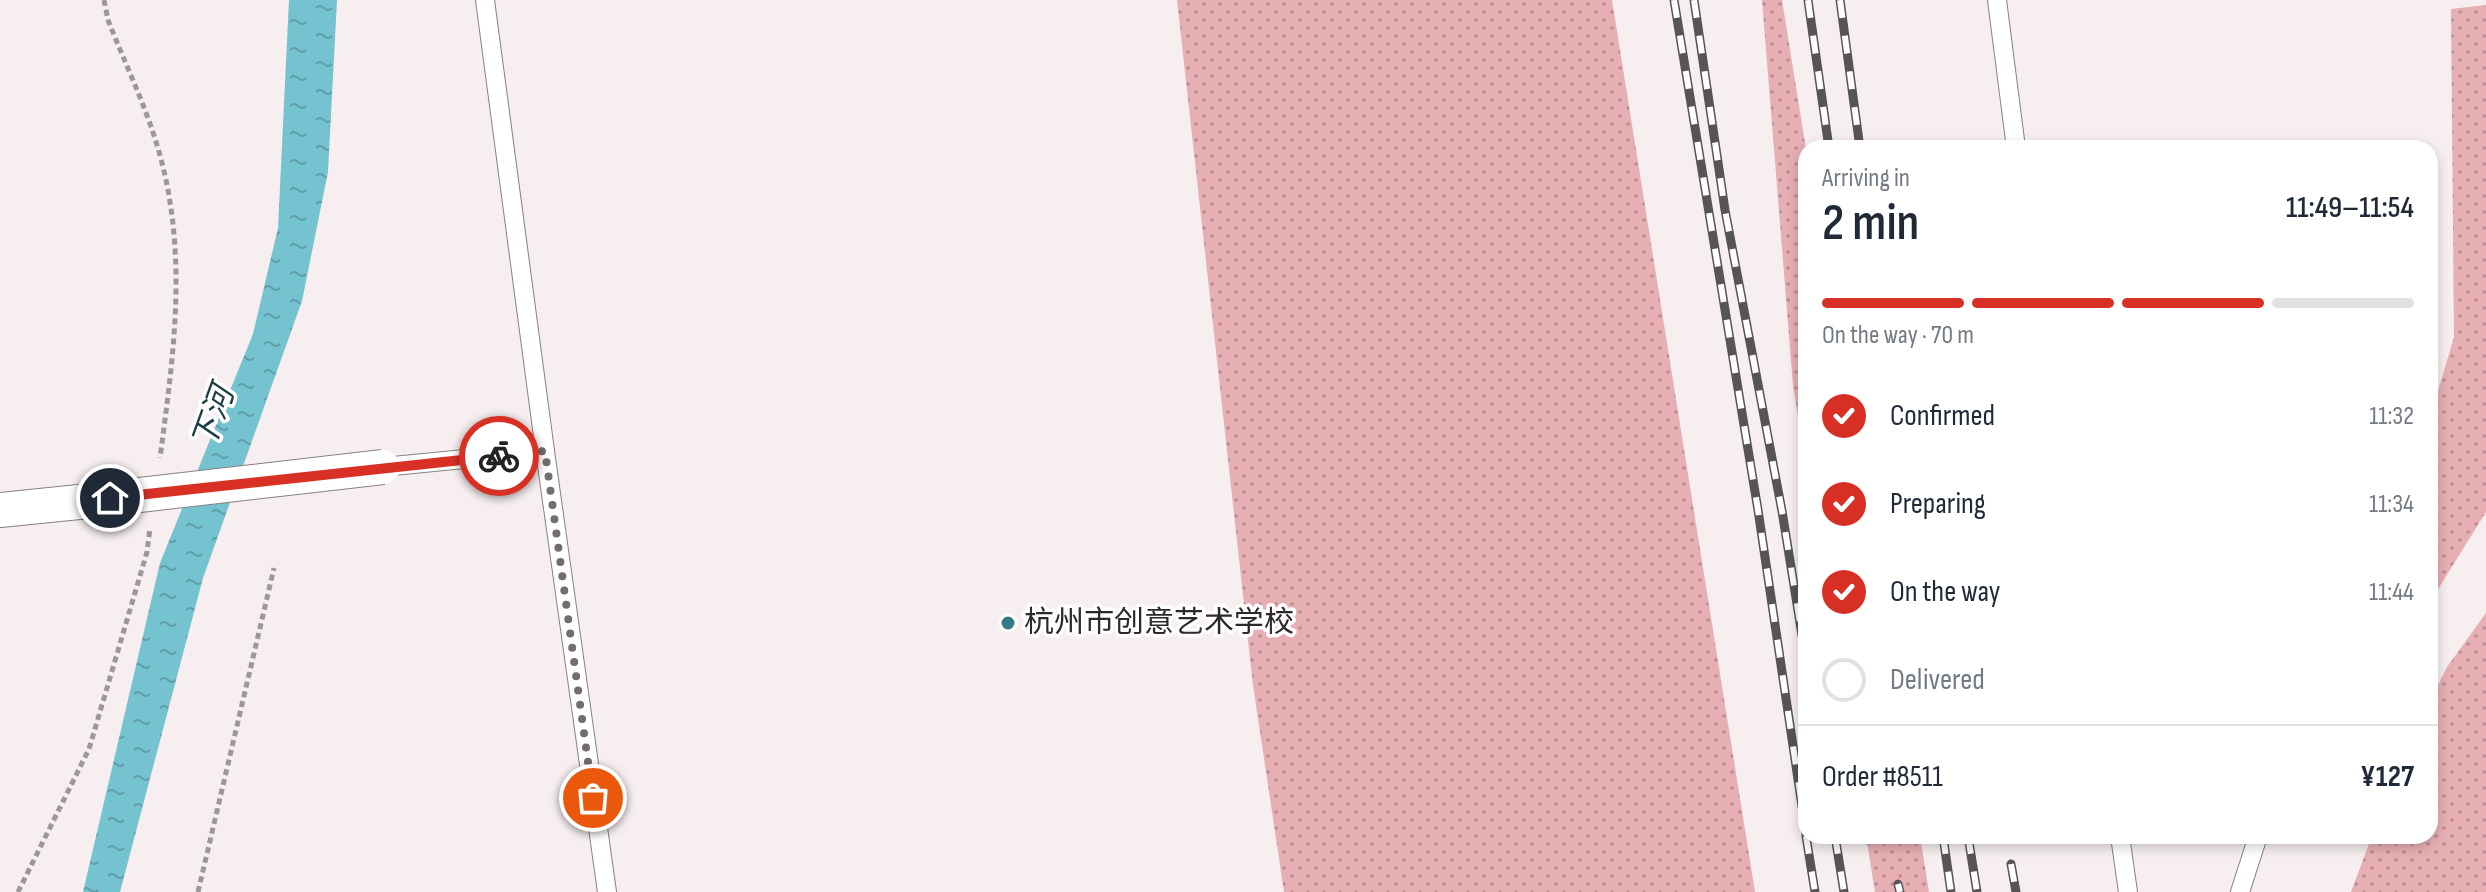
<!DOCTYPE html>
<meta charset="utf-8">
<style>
:root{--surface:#fff;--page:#f2f2f3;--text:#1f2937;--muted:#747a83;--line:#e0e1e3;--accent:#d93025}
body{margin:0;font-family:"Sofia Sans Condensed","Noto Sans SC",sans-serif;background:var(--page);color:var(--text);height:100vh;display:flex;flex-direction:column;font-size:30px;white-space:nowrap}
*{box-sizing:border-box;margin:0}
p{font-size:26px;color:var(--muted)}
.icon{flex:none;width:44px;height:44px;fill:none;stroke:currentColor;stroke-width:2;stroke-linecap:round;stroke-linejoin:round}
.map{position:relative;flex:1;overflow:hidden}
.panel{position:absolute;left:1798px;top:140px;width:640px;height:704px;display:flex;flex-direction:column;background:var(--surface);border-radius:24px;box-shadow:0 4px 12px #0003}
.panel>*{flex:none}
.pin{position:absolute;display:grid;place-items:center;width:68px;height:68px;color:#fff;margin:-34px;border:4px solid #fff;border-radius:50%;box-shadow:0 2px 8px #0007}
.courier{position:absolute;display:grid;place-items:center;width:80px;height:80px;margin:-40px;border:6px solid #d93025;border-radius:50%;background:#fff;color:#222;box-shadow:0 2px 10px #0007}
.summary em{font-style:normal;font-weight:600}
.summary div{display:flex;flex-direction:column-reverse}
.summary{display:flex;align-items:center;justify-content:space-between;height:136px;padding:0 24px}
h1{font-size:52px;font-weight:600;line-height:60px}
.bar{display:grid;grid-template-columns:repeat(4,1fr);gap:12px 8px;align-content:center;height:96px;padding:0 24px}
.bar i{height:10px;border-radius:6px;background:var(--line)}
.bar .current{background:var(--accent)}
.bar p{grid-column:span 4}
.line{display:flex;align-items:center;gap:20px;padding:0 24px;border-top:2px solid var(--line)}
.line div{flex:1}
ol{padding:0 24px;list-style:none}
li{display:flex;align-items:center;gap:24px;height:88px}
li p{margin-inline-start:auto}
li .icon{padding:8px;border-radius:50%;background:var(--accent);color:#fff;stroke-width:4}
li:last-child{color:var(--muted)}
li i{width:44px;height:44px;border:4px solid var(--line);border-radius:50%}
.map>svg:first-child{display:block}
.grass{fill:url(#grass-dots)}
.water{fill:url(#water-ripples)}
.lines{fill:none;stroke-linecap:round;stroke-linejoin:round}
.service-casing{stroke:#878081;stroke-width:20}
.minor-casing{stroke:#878081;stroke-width:36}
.path{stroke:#9d9798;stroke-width:5;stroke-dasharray:6 4;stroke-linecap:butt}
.service{stroke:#fff;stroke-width:18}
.minor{stroke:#fff;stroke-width:34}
.rail-casing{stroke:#575454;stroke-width:9}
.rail{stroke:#fffdfd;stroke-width:6;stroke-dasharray:18;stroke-linecap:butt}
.minor-bridge-casing{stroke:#878081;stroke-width:36;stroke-linecap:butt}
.minor-bridge{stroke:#fff;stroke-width:34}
.done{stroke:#726e6e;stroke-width:8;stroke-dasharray:0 14.4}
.route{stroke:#d93025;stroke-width:10}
.poi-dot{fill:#357c88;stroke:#fffdfd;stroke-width:3}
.labels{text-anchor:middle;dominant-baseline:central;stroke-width:7;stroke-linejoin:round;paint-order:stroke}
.poi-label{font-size:30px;fill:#2b2929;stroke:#fffdfd;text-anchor:start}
.water-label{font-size:32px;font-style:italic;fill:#193e45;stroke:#fffdfd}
</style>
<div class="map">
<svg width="2486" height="892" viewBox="0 0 2486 892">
<defs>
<pattern id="grass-dots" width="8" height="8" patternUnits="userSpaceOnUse" patternTransform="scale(2)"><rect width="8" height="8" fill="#e7afb4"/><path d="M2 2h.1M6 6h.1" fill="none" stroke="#bb8e92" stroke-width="1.8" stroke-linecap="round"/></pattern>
<pattern id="water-ripples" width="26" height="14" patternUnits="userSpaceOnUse" patternTransform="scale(2)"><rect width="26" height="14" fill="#75c2d1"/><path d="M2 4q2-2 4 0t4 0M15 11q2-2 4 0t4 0" fill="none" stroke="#609eaa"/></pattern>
</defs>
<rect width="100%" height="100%" fill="#f6eeef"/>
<g class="grass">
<path d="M1177,0H1612L1755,892H1284L1253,685Z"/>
<path d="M1762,0H1782L1806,149V467L1793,385Z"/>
<path d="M2486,5V512L2430,602V418L2454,337L2451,9Z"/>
<path d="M2486,613V892H2351L2372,836H2430V701L2447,667Z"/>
<path d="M1866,836H1920L1929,892H1875Z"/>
</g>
<path class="water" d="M289,0H337L328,172L302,301L203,578L120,892H83L160,563L253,334L278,228Z"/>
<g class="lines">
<g class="service-casing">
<g id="service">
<path d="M485,0L545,451"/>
<path d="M1997,0L2016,148"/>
<path d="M383,467L545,451L607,892"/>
<path d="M2120,836L2128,892"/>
<path d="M2240,892L2258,836"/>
</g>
</g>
<g class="minor-casing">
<path id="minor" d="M0,510L79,502"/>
</g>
<g class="path">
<path d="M104,0L108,20C124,61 144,102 157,145C189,251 174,351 160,458"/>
<path d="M18,892L89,749L147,552L150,528"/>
<path d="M198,892L274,568"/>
</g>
<use href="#service" class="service"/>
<use href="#minor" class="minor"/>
<g class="rail-casing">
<g id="rail">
<path d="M1674,0L1758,510L1806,833"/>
<path d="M1694,0L1725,210L1782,511L1806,660"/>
<path d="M1808,0L1829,148"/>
<path d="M1840,0L1860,148"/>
<path d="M1806,836L1815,892"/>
<path d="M1835,836L1844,892"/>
<path d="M1943,836L1951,892"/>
<path d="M1968,836L1977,892"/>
<path d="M2011,864L2016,892"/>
<path d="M1898,884L1900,892"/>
</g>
</g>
<use href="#rail" class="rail"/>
<g class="minor-bridge-casing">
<path id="minor-bridge" d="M79,502L383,467"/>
</g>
<use href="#minor-bridge" class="minor-bridge"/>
</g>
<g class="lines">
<path class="done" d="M499,456L545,451L593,798"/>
<path class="route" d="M110,498L499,456"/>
</g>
<circle class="poi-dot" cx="1008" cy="623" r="8"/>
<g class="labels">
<g class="poi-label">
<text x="1024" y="623">杭州市创意艺术学校</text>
</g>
<g class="water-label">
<text transform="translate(214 418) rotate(-70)">下河</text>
</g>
</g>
</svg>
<div class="pin" style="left:593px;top:798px;background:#ea580c"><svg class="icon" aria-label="bag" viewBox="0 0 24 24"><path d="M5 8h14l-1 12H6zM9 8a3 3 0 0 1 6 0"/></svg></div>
<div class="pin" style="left:110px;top:498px;background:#1f2937"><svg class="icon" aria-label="home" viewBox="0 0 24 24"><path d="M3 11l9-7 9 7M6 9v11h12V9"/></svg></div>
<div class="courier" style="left:499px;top:456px"><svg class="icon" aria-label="bike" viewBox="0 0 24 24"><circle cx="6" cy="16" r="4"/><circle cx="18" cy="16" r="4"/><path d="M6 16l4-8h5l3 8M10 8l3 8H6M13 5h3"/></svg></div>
<section class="panel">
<div class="summary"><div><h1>2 min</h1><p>Arriving in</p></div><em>11:49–11:54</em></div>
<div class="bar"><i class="current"></i><i class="current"></i><i class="current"></i><i></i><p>On the way · 70 m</p></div>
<ol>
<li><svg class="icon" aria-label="check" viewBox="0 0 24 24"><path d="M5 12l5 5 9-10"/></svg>Confirmed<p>11:32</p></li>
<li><svg class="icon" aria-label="check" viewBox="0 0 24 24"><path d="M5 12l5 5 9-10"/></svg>Preparing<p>11:34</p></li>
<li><svg class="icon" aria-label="check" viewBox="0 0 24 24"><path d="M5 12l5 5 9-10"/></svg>On the way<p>11:44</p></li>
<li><i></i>Delivered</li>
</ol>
<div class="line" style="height:104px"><div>Order #8511</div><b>¥127</b></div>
</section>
</div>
